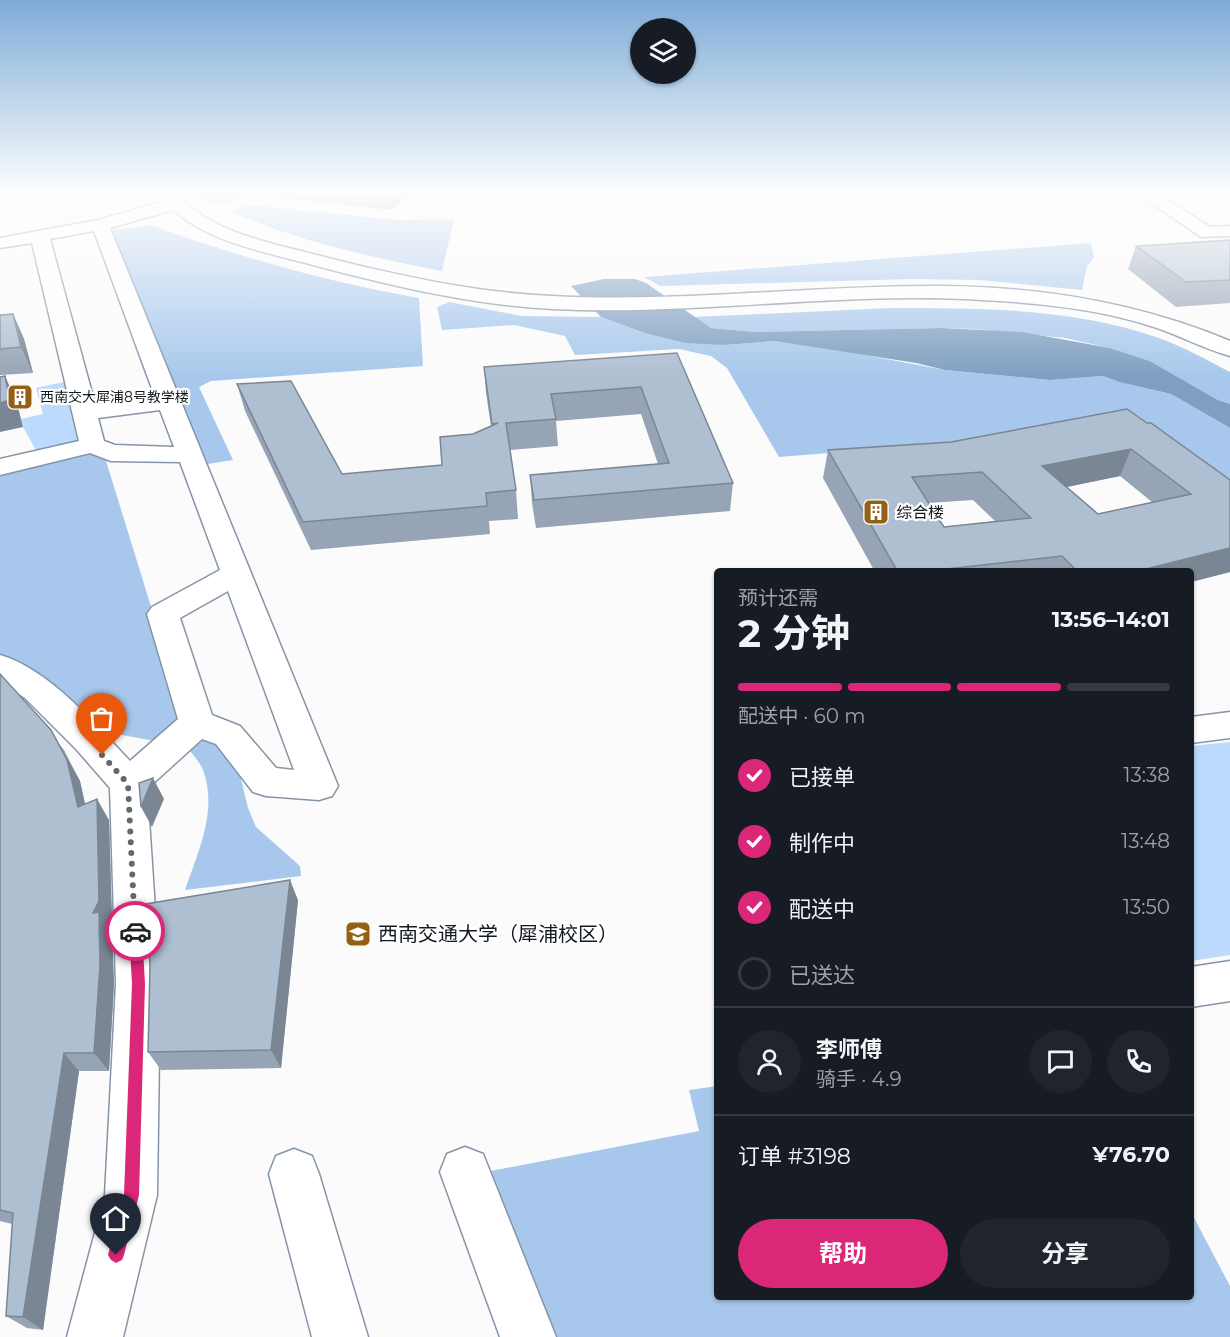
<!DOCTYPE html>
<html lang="zh">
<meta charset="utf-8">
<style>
:root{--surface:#171b24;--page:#20242c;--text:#f1f3f6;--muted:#9ea1a6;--line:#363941;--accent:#db2777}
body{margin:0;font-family:Montserrat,"Noto Sans SC",sans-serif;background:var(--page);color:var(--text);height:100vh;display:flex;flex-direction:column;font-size:22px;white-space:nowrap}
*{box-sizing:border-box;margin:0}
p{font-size:20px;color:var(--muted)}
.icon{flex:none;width:33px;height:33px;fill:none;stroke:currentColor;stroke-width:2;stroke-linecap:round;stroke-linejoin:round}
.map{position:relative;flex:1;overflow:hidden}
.sheet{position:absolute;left:714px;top:568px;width:480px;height:732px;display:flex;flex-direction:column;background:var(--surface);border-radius:6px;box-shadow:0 2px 4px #0004}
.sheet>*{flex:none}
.controls{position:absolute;left:630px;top:18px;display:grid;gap:12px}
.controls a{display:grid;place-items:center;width:66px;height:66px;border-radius:50%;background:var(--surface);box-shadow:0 2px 4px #0004;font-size:30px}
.pin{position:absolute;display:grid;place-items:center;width:51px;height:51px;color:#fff;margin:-62px -26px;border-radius:50% 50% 50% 0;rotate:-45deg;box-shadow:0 0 6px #0007}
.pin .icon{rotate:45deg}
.courier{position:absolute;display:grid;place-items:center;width:60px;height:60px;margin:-30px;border:4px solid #db2777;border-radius:50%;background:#fff;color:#222;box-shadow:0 2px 8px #0007}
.summary em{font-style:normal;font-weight:700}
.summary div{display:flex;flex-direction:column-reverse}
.summary{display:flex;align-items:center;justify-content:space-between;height:102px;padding:0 24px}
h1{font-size:39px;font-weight:700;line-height:45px}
.bar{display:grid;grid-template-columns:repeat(4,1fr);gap:9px 6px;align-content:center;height:72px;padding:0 24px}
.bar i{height:8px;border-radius:4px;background:var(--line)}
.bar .current{background:var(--accent)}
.bar p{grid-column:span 4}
.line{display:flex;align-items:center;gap:15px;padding:0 24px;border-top:2px solid var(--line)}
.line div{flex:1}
.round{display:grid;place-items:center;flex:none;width:63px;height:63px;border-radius:32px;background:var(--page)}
ol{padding:0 24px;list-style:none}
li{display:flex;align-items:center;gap:18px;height:66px}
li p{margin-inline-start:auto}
li .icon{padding:6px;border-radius:50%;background:var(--accent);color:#fff;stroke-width:4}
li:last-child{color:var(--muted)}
li i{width:33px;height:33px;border:3px solid var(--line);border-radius:50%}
.cta{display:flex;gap:12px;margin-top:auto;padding:12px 24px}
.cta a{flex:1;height:69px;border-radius:36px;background:var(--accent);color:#fff;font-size:24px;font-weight:700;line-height:69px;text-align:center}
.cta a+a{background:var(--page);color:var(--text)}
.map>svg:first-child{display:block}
.green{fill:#bcdafb}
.forest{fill:#a7c8ec}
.water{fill:#7f9fc1}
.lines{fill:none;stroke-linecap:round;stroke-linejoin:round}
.minor-casing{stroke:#8595a7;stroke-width:3}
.minor{fill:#fff;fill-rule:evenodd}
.wall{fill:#96a4b5;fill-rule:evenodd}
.shaded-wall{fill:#7a8693}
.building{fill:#aebfd2;stroke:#7a8693;stroke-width:1.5;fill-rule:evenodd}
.route{fill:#db2777}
.done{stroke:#64686d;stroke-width:6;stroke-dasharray:0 10.8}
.labels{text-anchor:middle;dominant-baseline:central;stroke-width:4.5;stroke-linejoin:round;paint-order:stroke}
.far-poi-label{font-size:14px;fill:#131920;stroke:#fff;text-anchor:start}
.poi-label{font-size:16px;fill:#131920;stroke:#fff;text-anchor:start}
.near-poi-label{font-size:20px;fill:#131920;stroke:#fff;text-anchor:start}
</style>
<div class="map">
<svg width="1230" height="1337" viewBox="0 0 1230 1337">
<rect width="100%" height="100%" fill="#fbfbfb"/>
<g class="green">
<path d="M64,382L81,438L69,444L37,452L23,427L21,419L43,414L36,388Z"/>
<path d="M1230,742V955L1191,961V746Z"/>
</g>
<g class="forest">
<path d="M191,191H251C228,205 210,214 191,191Z"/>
<path d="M249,205L397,220L454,219L442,271C369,257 298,241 229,211Z"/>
<path d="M151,225C239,257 327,282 419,298L423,366L211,381L199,387L233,460L202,465L112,230Z"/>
<path d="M1091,243L1094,258L1087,266L1082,290L980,280L912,279L660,286L644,277Z"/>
<path d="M449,302L522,316L601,317L645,333L725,345L775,341L811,345L945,370L1050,380L1103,376L1119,382L1171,394L1230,428V487L1133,429L779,457L727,368L711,356L679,349L575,355L565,336L514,325L442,330L437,307Z"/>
<path d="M890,308C980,308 1074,308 1159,338C1184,347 1207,360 1230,372V404L1218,400L1150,361L1110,348L1065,338L975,329L942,328L756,332L711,328L694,317Z"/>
<path d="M103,451L190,733L228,748L237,762L248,808L256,827L300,866L301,876L185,890C198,852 218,811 203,770C200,762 192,754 187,747L95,730L0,655V475Z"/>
<path d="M717,1086V1298H1191V1212L1230,1286V1337H546L480,1173L699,1131L689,1090Z"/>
</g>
<path class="water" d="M604,279H635L646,283L711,328L756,332L942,328L1022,332L1110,348L1150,361L1218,400L1230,404V428L1171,394L1119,382L1103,376L1050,380L945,370L916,363L775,341L725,345L686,343L645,333L601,317L571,286Z"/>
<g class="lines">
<g class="minor-casing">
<g id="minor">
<path d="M158,191H175C206,230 259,240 305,252C386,273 468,292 551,296C682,303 813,285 943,286C1042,287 1139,303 1230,341V356C1204,349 1179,335 1154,327C1099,309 1040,303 982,300C840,291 696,316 553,309C472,305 392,286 313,265C265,252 211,243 173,210L110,228L338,786L332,796L319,800L266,796L253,792L216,744L202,739L147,789L160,984L157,1195L123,1337H67L105,1195L116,984L110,788L76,749L25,698L0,682V655C49,669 96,725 130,761L178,719L147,614L152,607L220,570L180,462L111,461L90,453L0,475V459L79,441L32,243L0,248V238L98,220L165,201ZM94,231L155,397L95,404L50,239ZM160,410L174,447L115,445L104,441L98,418ZM228,591L294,770L276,768L240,726L212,715L180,618Z"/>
<path d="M1134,191H1154L1210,227L1230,226V236L1201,237Z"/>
<path d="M1230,712V738L1191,743V717Z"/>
<path d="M1230,961V1001L1191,1007V967Z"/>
<path d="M465,1147L483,1154L556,1337H500L440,1172L447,1154Z"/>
<path d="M294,1149L312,1156L319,1174L368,1337H312L269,1174L276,1156Z"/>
</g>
</g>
<use href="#minor" class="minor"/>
</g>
<g class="wall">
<path d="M262,191H414L391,210L263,196Z"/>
<path d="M1230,240V303L1176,307L1128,269L1136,246Z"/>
<path d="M13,314L24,339L33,373L0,375V315Z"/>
<path d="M677,353L733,483L730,511L536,528L532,503L530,475L658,464L641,414L556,421L558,446L510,450L516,490L518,519L489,521L490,534L311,550L245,411L237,384L342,474L442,465L473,434L491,426L486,393L484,367Z"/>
<path d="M1147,423L1230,480V572L1191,582V572H875L823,478L828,450L951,442ZM1120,476L1152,502L1098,514L1067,487ZM973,500L995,521L944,527L929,503Z"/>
<path d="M0,674L64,750L80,781L85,804L109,820L112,921L109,928L112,932L114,984L109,1071H79L43,1330L27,1328L6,1316L12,1224L0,1221Z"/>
<path d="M298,900L281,1068L161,1070L148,1052Z"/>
</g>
<g class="shaded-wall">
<path d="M393,191H414L391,210L389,195Z"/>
<path d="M13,314L24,339L33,373L21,347Z"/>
<path d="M5,376L17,403L23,427L0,432V403Z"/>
<path d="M1131,449L1120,476L1032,494L1042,466Z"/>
<path d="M1230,548V572L1191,582V572H1134Z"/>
<path d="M51,730L80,781L90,827L78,807Z"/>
<path d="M153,778L164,799L152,827L141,807Z"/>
<path d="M97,799L109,820L112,921L109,928L112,932L114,984L109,1071L94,1053L93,913Z"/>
<path d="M290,880L298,900L281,1068L271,1050Z"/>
<path d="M64,1053L79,1071L43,1330L23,1317Z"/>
</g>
<g class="building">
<path d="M354,191H393L389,195Z"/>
<path d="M1230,240V280L1186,282L1136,246Z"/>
<path d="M13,314L21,347L0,349V315Z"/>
<path d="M677,353L733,483L534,500L530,475L669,463L641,387L551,394L556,419L506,423L516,490L486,493L487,506L303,522L237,384L291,381L342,474L442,465L440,437L473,434L498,423L492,424L484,367Z"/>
<path d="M5,376L10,400L0,403V377Z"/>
<path d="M1127,409L1147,423H1151L1230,480V548L1134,572H1078L1062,556L920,572H898L828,450L951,442ZM1131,449L1191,494L1098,514L1042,466ZM982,472L1031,518L944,527L912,477Z"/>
<path d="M0,674L51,730L67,760L78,807L97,799L99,901L93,913L99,912L100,965L94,1053H64L23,1317L6,1316L13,1213L0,1210Z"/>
<path d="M153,778L141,807L139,783Z"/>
<path d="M290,880L271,1050L148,1052L150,965L146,904Z"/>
</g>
<linearGradient id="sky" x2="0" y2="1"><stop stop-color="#7eacd8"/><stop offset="0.51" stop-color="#fdfdfd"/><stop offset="1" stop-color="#fdfdfd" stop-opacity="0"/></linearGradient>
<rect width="1230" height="378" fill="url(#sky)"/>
<path class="route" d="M135,926L142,931L145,984L139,1195L124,1255L122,1260L116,1263L111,1260L108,1255L124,1195L132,984L129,931Z"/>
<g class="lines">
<path class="done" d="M102,755L128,784L135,931"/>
</g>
<defs>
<g id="building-square" transform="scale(1.35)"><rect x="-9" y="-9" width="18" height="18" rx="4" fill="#946114" stroke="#fff"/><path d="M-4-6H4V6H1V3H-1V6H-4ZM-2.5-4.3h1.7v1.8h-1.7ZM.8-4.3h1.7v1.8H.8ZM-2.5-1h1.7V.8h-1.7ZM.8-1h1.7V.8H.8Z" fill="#fff"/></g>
<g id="university-square" transform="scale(1.35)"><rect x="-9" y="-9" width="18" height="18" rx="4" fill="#946114" stroke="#fff"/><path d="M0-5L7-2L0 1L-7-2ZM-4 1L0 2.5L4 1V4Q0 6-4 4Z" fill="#fff"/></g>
</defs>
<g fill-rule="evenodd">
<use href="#building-square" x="20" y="397"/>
<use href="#building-square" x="876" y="512"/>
<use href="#university-square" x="358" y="934"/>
</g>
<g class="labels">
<g class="far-poi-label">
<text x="40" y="397">西南交大犀浦8号教学楼</text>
</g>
<g class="poi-label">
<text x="896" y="512">综合楼</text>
</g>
<g class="near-poi-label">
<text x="378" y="934">西南交通大学（犀浦校区）</text>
</g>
</g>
</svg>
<div class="controls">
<a><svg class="icon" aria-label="layers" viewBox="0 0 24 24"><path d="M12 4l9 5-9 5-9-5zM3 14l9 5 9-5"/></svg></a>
</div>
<div class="pin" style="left:102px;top:755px;background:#ea580c"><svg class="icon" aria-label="bag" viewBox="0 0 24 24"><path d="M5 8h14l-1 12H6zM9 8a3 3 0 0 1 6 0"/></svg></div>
<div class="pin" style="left:116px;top:1255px;background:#1f2937"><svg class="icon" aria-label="home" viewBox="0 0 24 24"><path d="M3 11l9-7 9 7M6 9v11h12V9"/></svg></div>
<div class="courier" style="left:135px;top:931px"><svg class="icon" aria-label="car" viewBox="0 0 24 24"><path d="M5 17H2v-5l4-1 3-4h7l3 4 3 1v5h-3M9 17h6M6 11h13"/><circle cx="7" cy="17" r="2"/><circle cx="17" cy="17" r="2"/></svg></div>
<section class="sheet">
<div class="summary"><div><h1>2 分钟</h1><p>预计还需</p></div><em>13:56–14:01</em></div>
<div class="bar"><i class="current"></i><i class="current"></i><i class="current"></i><i></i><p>配送中 · 60 m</p></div>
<ol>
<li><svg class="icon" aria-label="check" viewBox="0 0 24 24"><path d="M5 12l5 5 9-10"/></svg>已接单<p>13:38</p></li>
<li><svg class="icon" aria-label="check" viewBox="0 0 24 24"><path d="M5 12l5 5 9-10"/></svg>制作中<p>13:48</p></li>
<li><svg class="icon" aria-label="check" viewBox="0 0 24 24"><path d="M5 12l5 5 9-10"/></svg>配送中<p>13:50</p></li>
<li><i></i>已送达</li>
</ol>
<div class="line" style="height:108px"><a class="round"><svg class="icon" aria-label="person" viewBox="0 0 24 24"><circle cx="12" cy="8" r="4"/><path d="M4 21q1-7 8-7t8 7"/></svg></a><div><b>李师傅</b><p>骑手 · 4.9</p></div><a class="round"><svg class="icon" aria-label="chat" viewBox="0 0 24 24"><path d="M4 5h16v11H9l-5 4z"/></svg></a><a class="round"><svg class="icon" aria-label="phone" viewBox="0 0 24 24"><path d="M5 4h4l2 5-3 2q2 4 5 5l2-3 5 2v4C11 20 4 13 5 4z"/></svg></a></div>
<div class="line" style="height:78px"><div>订单 #3198</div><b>¥76.70</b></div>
<div class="cta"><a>帮助</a><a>分享</a></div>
</section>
</div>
